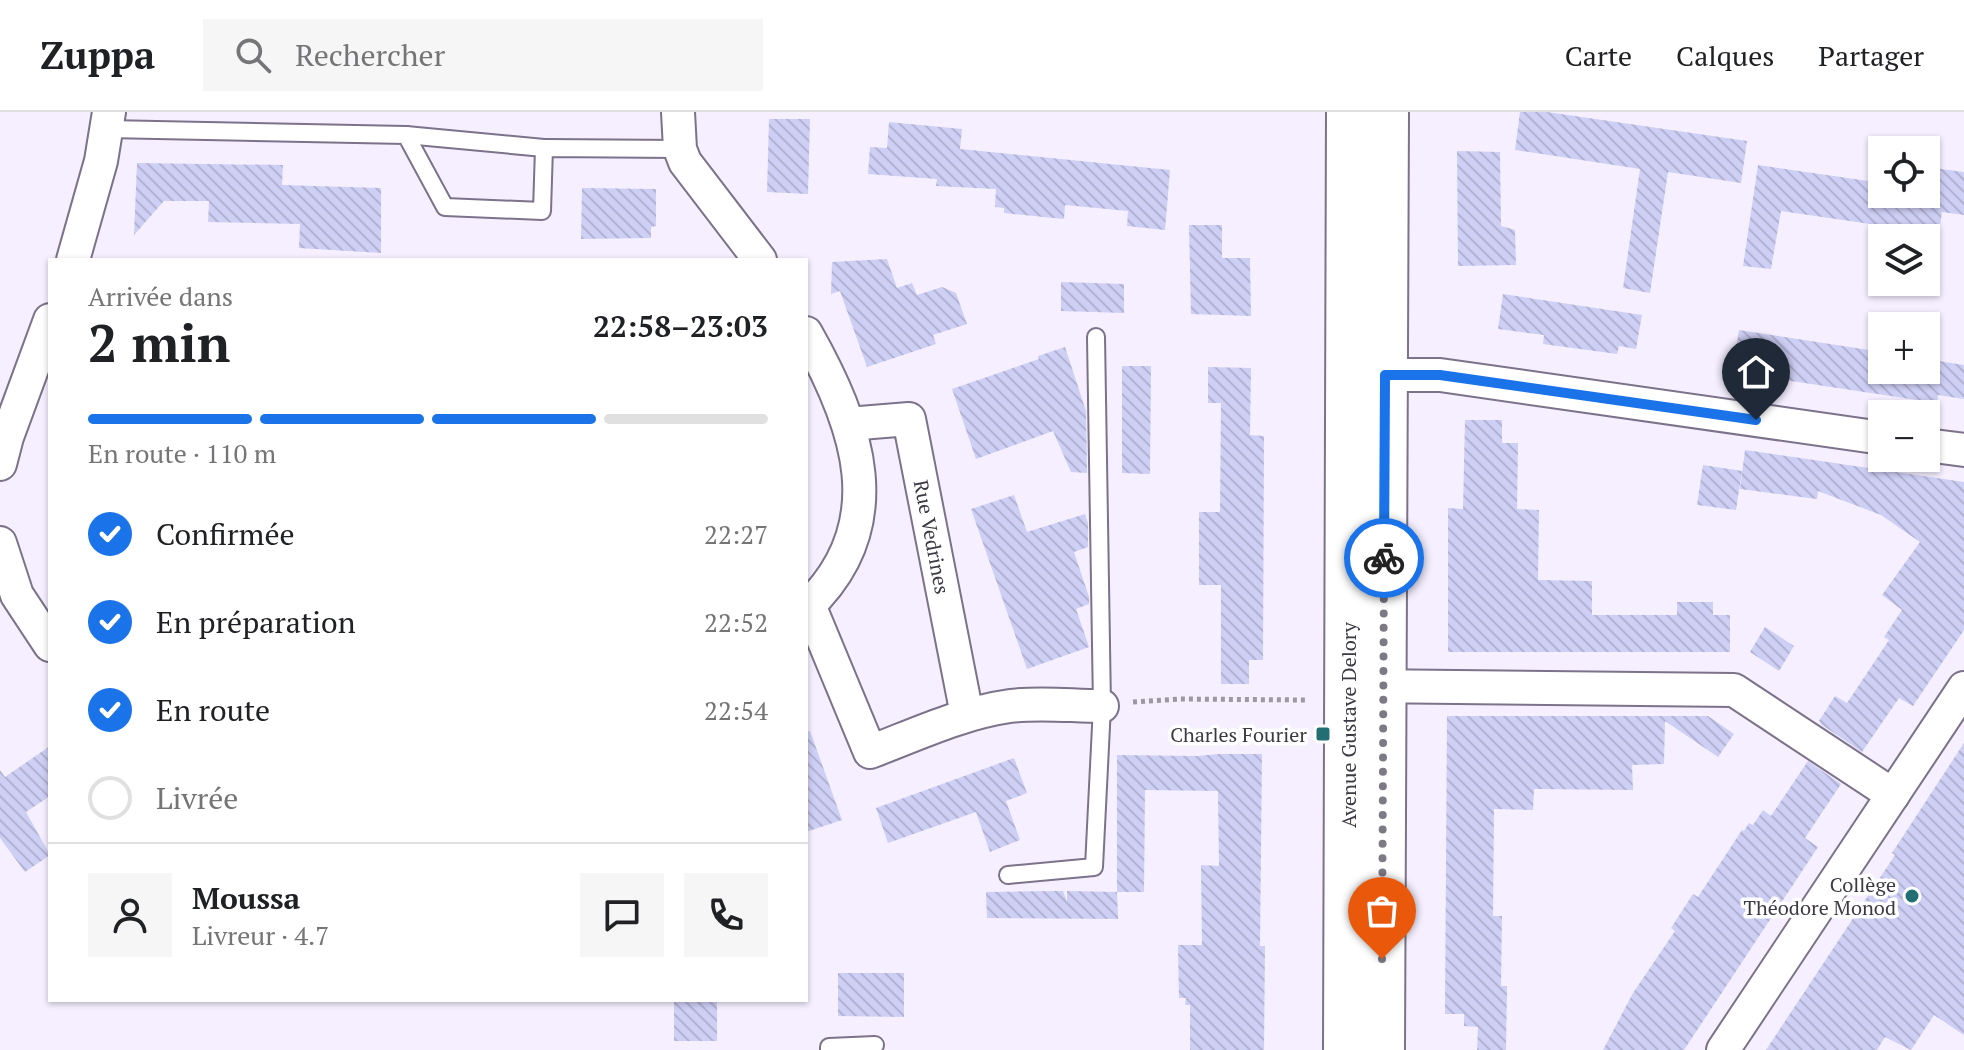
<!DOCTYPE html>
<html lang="fr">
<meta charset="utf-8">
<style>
:root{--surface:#fff;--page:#f6f6f6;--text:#202124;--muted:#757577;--line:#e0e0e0;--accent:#1a73e8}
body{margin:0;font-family:"PT Serif",serif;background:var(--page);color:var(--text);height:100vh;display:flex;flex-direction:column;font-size:30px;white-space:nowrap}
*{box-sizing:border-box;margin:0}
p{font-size:26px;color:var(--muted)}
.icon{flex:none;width:44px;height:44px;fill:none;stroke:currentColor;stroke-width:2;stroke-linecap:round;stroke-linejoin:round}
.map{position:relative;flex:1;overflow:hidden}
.sheet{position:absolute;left:48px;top:146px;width:760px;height:744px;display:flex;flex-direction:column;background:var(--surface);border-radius:0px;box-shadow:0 2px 6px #0004}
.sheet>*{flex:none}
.buttons{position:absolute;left:1868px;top:24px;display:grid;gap:16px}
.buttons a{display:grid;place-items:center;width:72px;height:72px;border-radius:0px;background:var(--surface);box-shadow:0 2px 6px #0004;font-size:40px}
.pin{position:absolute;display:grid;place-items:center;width:68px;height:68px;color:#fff;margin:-82px -34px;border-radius:50% 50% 50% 0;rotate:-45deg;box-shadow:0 0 8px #0007}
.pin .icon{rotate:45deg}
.courier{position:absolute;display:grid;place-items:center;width:80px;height:80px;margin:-40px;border:6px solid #1a73e8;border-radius:50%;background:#fff;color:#222;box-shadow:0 2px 10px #0007}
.summary em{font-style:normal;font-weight:700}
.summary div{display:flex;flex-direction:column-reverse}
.summary{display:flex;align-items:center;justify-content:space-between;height:136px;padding:0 40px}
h1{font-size:52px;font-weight:700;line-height:60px}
.bar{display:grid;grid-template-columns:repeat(4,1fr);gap:12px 8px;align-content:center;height:96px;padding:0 40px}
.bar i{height:10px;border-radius:6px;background:var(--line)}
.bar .on{background:var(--accent)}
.bar p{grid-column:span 4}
.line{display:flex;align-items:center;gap:20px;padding:0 40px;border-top:2px solid var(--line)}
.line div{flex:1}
.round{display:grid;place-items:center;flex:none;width:84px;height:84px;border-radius:0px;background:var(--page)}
ol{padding:0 40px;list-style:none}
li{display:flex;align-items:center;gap:24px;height:88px}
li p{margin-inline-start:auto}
li .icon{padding:8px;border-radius:50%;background:var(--accent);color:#fff;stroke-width:4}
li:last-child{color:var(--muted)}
li i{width:44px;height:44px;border:4px solid var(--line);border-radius:50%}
header{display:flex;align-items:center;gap:48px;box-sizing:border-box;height:112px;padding:0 40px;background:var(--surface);border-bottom:2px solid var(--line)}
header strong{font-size:38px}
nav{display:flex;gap:44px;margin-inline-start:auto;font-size:28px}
.search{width:560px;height:72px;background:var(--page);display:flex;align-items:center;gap:20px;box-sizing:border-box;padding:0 28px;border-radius:0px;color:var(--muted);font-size:30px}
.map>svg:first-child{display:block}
.building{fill:url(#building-back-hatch)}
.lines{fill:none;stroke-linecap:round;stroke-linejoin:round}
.service-casing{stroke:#7c7289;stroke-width:20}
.minor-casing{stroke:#7c7289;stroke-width:36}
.secondary-casing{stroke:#7c7289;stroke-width:48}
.path{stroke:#9c97a4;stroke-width:5;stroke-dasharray:4 4;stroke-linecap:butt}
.service{stroke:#fff;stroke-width:16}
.minor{stroke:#fff;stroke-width:32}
.secondary{stroke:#fff;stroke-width:44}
.done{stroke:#7d7985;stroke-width:8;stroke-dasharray:0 14.4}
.route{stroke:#1a73e8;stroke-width:10}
.poi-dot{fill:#226e72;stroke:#fff;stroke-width:3}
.labels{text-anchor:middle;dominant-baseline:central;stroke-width:7;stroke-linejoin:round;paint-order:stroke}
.street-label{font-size:20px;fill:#3d3943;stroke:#fff}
.poi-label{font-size:20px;fill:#3d3943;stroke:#fff;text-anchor:end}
</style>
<header>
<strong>Zuppa</strong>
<div class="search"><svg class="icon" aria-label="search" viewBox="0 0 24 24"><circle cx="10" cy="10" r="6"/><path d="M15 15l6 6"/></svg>Rechercher</div>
<nav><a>Carte</a><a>Calques</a><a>Partager</a></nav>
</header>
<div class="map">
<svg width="1964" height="938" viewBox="0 0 1964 938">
<defs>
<pattern id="building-back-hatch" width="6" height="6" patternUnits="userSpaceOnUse" patternTransform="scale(2)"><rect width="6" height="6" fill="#cecff5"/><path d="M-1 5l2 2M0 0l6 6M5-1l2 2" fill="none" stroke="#b2b2d3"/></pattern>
</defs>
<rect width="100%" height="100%" fill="#f5efff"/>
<g class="building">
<path d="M1520,0H1547L1747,29L1741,71L1668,60L1650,181L1623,176L1640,57L1515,38Z"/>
<path d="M769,7H810L808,82L767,80Z"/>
<path d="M889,10L962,17L960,37L1170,58L1165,118L1127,114L1128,99L1065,93L1064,107L1004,101V96L995,95L996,77L936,74L937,67L868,62L870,35L887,36Z"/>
<path d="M1457,39L1500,40L1501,114L1515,118L1516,153L1458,154Z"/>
<path d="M137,51L283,53L282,73L381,76V141L299,136L300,112L208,110L209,89H164L134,123Z"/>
<path d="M1758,53L1882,71V82H1926V55L1964,60V103L1942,100L1939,122L1781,99L1771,157L1743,154Z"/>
<path d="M582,76L656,77V114L651,115V126L581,127Z"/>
<path d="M1189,113H1222V146H1250L1251,204L1191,202Z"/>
<path d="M887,147L897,176L912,171L917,183L942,175L956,181L967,212L933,223L936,232L867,255L840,179L831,182L832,150Z"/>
<path d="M1061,170L1124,172V201L1061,199Z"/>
<path d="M1503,182L1642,203L1636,237L1619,234L1617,242L1543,232L1544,223L1498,217Z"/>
<path d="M1739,218L1882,240V258H1926V247L1964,253V287L1938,283L1937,291L1732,260Z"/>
<path d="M1065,235L1086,299L1087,361L1071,360L1053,319L976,347L952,277L1039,247L1038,244Z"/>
<path d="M1122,254H1151L1150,362L1122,361Z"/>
<path d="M1208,255L1251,256L1250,323L1264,324L1263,548H1249V572H1221V473H1199V400H1220L1221,291H1208Z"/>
<path d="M1465,308H1502V331H1518L1517,397L1539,398L1538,468L1592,469V503H1677V490H1713V503H1730V540H1448V396L1463,397Z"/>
<path d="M1745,338L1964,370V518L1913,594L1899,586L1862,640L1822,613L1819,609L1835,584L1847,591L1889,528L1884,525L1902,498L1882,483L1920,430L1881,403L1818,379L1817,387L1740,377Z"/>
<path d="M1703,353L1742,359L1736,398L1697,393Z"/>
<path d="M1014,383L1027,420L1085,402L1088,411V435L1074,440L1089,485V492L1076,497L1089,535L1027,557L971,397Z"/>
<path d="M1765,515L1794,534L1779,559L1750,540Z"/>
<path d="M1447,604H1708L1734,622L1718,645L1665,609L1664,652L1632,653L1633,678L1534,677L1533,698L1494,697L1493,804H1502L1501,874H1507L1506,938H1477L1478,915L1464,914V902H1445Z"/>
<path d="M810,619L842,708L806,720V620Z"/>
<path d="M1964,631V923L1934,903L1911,938L1885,925L1877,938H1766L1895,743L1892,741Z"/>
<path d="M50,634V684L26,700L50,743L25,760L0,726V658L5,665Z"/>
<path d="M1219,642H1262L1260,834H1265L1264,938H1190V893H1185L1186,886H1179L1178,833H1202L1201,753L1219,754L1218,679L1145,678L1144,780H1117V643L1197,644Z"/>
<path d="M1014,646L1027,681L1006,689L1020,728L990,740L976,700L888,731L876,696Z"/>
<path d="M1808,649L1841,672L1805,726L1818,735L1684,938H1603L1633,881L1675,819L1671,816L1693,782L1698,785L1742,718L1744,719L1749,711L1753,713L1763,698L1771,704Z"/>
<path d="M1063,779L1067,790V779L1117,780L1118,807L987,806L986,780Z"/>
<path d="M838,861H904V905L838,904Z"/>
<rect x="674" y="888" width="43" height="41"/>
</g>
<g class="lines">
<g class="service-casing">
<g id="service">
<path d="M107,17L406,23L445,95L542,99L544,36L680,37"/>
<path d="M406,23L544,36"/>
<path d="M1008,763L1094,755L1102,594L1096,225"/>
<path d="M829,938V935L875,933"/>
</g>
</g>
<g class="minor-casing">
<g id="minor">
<path d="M678,0L680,37L685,50L760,148"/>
<path d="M73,148L101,49L109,0"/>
<path d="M806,221C858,313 894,413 806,496"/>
<path d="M1365,263H1440L1882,326"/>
<path d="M848,312L909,307L967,603"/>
<path d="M1926,333L1964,338"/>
<path d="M0,352L7,325L50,208"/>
<path d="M0,431L17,483L50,533"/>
<path d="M809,493L870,640C915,623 961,601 1010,594C1040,590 1072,594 1102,594"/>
<path d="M1364,574L1734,578L1893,683"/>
<path d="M1723,938L1964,576"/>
</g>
</g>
<g class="secondary-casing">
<g id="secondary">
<path d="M1346,938L1349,0"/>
<path d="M1382,938L1386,0"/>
</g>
</g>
<path class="path" d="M1133,590L1180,587L1307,588"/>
<use href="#service" class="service"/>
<use href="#minor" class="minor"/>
<use href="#secondary" class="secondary"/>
</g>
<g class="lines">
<path class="done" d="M1382,847L1384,446"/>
<path class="route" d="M1384,446L1385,263H1440L1756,308"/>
</g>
<g class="poi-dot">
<rect x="1315" y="614" width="16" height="16" rx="4"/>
<circle cx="1912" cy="784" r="8"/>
</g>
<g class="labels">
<g class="street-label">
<text transform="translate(932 425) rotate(79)">Rue Vedrines</text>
<text transform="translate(1348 613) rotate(-90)">Avenue Gustave Delory</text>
</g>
<g class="poi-label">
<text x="1307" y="622">Charles Fourier</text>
<text x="1896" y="772">Collège<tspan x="1896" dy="23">Théodore Monod</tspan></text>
</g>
</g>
</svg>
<div class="buttons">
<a><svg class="icon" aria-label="locate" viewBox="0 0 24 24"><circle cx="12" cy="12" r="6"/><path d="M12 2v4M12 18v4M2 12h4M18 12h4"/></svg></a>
<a><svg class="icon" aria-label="layers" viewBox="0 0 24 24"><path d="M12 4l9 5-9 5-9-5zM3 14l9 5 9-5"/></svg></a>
<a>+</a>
<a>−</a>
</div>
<div class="pin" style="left:1382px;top:847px;background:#ea580c"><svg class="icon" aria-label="bag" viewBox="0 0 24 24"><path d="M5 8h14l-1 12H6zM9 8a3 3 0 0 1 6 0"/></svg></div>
<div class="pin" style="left:1756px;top:308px;background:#1f2937"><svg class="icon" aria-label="home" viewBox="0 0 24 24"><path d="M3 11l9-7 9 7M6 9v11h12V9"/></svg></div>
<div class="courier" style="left:1384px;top:446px"><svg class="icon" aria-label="bike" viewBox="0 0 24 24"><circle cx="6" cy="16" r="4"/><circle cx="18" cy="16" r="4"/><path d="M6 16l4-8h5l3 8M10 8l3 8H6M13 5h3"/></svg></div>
<section class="sheet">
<div class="summary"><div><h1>2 min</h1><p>Arrivée dans</p></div><em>22:58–23:03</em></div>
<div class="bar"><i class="on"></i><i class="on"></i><i class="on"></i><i></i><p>En route · 110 m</p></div>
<ol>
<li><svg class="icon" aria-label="check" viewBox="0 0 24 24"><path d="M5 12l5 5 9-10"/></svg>Confirmée<p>22:27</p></li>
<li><svg class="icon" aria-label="check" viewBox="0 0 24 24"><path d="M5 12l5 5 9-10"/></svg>En préparation<p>22:52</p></li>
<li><svg class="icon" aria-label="check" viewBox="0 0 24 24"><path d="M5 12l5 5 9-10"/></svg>En route<p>22:54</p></li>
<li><i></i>Livrée</li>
</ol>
<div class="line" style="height:144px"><a class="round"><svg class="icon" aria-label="person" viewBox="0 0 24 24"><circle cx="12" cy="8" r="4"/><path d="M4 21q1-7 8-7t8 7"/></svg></a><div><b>Moussa</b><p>Livreur · 4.7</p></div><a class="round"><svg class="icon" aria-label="chat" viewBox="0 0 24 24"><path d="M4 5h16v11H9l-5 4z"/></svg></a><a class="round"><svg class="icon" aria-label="phone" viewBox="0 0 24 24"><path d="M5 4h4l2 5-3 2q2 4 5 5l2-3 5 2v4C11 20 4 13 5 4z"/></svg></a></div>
</section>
</div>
